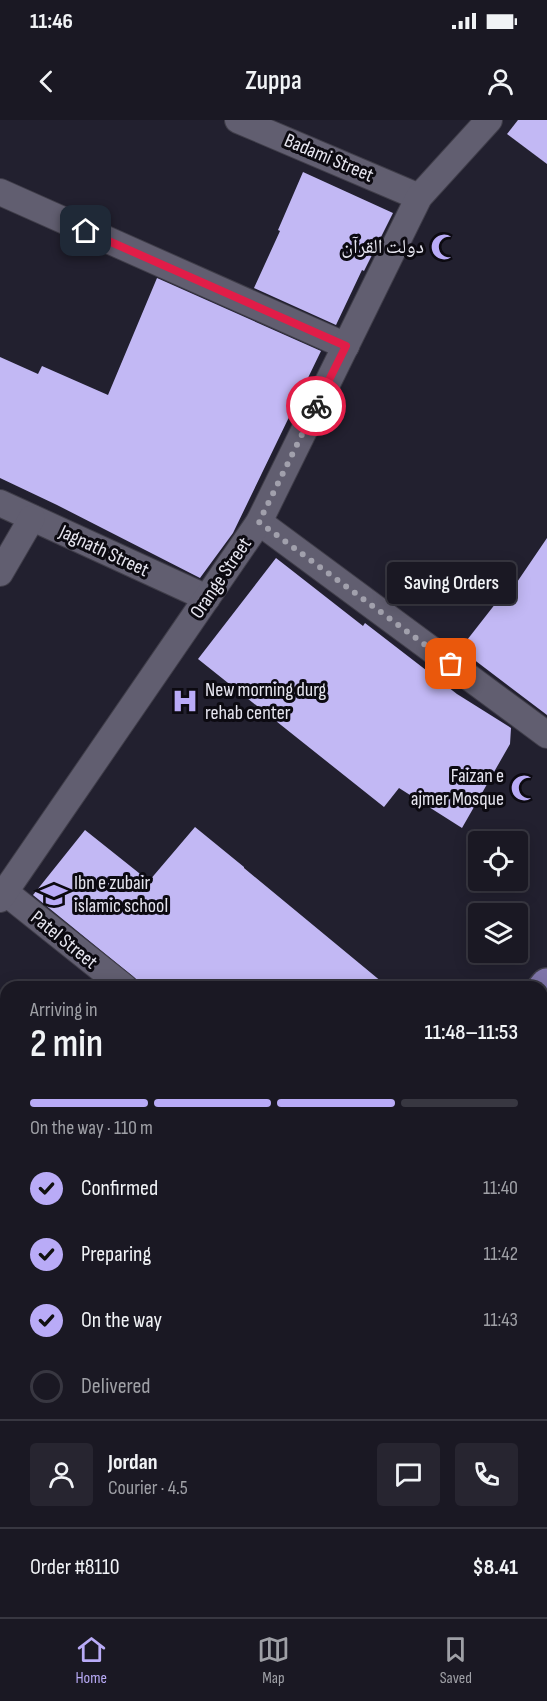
<!DOCTYPE html>
<meta charset="utf-8">
<style>
:root{--surface:#1a1823;--page:#272530;--text:#f1f3f6;--muted:#9fa0a6;--line:#383741;--accent:#b9abf7}
body{margin:0;font-family:"Sofia Sans Condensed","Noto Naskh Arabic",sans-serif;background:var(--page);color:var(--text);height:100vh;display:flex;flex-direction:column;font-size:22px;white-space:nowrap}
*{box-sizing:border-box;margin:0}
p{font-size:20px;color:var(--muted)}
.icon{flex:none;width:33px;height:33px;fill:none;stroke:currentColor;stroke-width:2;stroke-linecap:round;stroke-linejoin:round}
.map{position:relative;flex:1;overflow:hidden}
.drawer{position:absolute;left:0px;top:861px;width:548px;height:636px;display:flex;flex-direction:column;background:var(--surface);border-radius:18px 18px 0 0;box-shadow:0 3px 15px #0003,0 0 0 2px var(--line)}
.drawer>*{flex:none}
.buttons{position:absolute;left:468px;top:711px;display:grid;gap:12px}
.buttons a{display:grid;place-items:center;width:60px;height:60px;border-radius:6px;background:var(--surface);box-shadow:0 3px 15px #0003,0 0 0 2px var(--line);font-size:30px}
.pin{position:absolute;display:grid;place-items:center;width:51px;height:51px;color:#fff;margin:-26px;border-radius:12px;box-shadow:0 3px 9px #0006}
.courier{position:absolute;display:grid;place-items:center;width:60px;height:60px;margin:-30px;border:4px solid #e11d48;border-radius:50%;background:#fff;color:#222;box-shadow:0 2px 8px #0007}
.bubble{position:absolute;height:42px;border-radius:6px;background:var(--surface);box-shadow:0 3px 15px #0003,0 0 0 2px var(--line);font-size:20px;font-weight:600;line-height:42px;text-align:center}
.head em{font-style:normal;font-weight:600}
.head div{display:flex;flex-direction:column-reverse}
.head{display:flex;align-items:center;justify-content:space-between;height:102px;padding:0 30px}
h1{font-size:39px;font-weight:600;line-height:45px}
.bar{display:grid;grid-template-columns:repeat(4,1fr);gap:9px 6px;align-content:center;height:72px;padding:0 30px}
.bar i{height:8px;border-radius:4px;background:var(--line)}
.bar .current{background:var(--accent)}
.bar p{grid-column:span 4}
.line{display:flex;align-items:center;gap:15px;padding:0 30px;border-top:2px solid var(--line)}
.line div{flex:1}
.round{display:grid;place-items:center;flex:none;width:63px;height:63px;border-radius:6px;background:var(--page)}
ol{padding:0 30px;list-style:none}
li{display:flex;align-items:center;gap:18px;height:66px}
li p{margin-inline-start:auto}
li .icon{padding:6px;border-radius:50%;background:var(--accent);color:#111;stroke-width:4}
li:last-child{color:var(--muted)}
li i{width:33px;height:33px;border:3px solid var(--line);border-radius:50%}
.status{display:flex;justify-content:space-between;align-items:center;height:42px;padding:0 30px;background:var(--surface);direction:ltr}
.status svg{height:16px;fill:currentColor}
header{display:flex;justify-content:space-between;align-items:center;height:78px;padding:0 30px;background:var(--surface);font-size:27px;font-weight:600}
.dock{display:flex;justify-content:space-around;align-items:center;height:84px;border-top:2px solid var(--line);background:var(--surface);font-size:16px;color:var(--muted)}
.dock a{display:grid;justify-items:center;gap:3px}
.dock .current{color:var(--accent)}
.map>svg:first-child{display:block}
.building{fill:#c2b8f4}
.lines{fill:none;stroke-linecap:round;stroke-linejoin:round}
.minor-casing{stroke:#403e4a;stroke-width:28}
.major-casing{stroke:#403e4a;stroke-width:36}
.minor{stroke:#615e70;stroke-width:26}
.major{stroke:#7e74a8;stroke-width:33}
.done{stroke:#a1a0ac;stroke-width:6;stroke-dasharray:0 10.8}
.route{stroke:#e11d48;stroke-width:8}
.labels{text-anchor:middle;dominant-baseline:central;stroke-width:6;stroke-linejoin:round;paint-order:stroke}
.street-label{font-size:20px;fill:#e6e5ef;stroke:#0c0a11}
.poi-label{font-size:20px;fill:#e6e5ef;stroke:#0c0a11;text-anchor:end}
</style>
<div class="status"><b>11:46</b><svg viewBox="0 0 49 12"><path d="M0 12V9h3v3zM5 12V6h3v6zM10 12V3h3v9zM15 12V0h3v12zM26 1h20v11H26zM47 4h2v5h-2z"/></svg></div>
<header><svg class="icon" aria-label="back" viewBox="0 0 24 24"><path d="M15 5l-7 7 7 7"/></svg>Zuppa<svg class="icon" aria-label="person" viewBox="0 0 24 24"><circle cx="12" cy="8" r="4"/><path d="M4 21q1-7 8-7t8 7"/></svg></header>
<div class="map">
<svg width="547" height="1497" viewBox="0 0 547 1497">
<rect width="100%" height="100%" fill="#22202f"/>
<g class="building">
<path d="M518,0H547V44L507,14Z"/>
<path d="M303,52L393,93L364,151L362,150L336,205L254,168L280,111L278,110Z"/>
<path d="M157,158L321,231L233,413L200,458L57,385L0,358V237L38,254L42,246L108,275Z"/>
<path d="M547,418V595L460,529L510,465L513,468Z"/>
<path d="M276,438L363,506L365,503L457,574L511,608L510,624L462,708L399,668L384,687L198,539Z"/>
<path d="M195,707L244,747V748L388,867H146L33,775L85,710L149,761Z"/>
</g>
<g class="lines">
<g class="minor-casing">
<g id="minor">
<path d="M238,0L419,77"/>
<path d="M0,72L346,226"/>
<path d="M0,383L207,478"/>
<path d="M259,402L547,615"/>
<path d="M0,453L32,398"/>
<path d="M5,772L124,867"/>
<path d="M0,779L259,402L419,77L489,0"/>
<path d="M0,1100L6,1105"/>
<path d="M542,1177L547,1182"/>
<path d="M542,1292L547,1285"/>
<path d="M542,1433L547,1427"/>
<path d="M0,1494L3,1497"/>
<path d="M252,1497L257,1491"/>
<path d="M378,1497L383,1491"/>
<path d="M491,1497L495,1491"/>
</g>
</g>
<g class="major-casing">
<g id="major">
<path d="M542,871L547,865"/>
<path d="M542,924L547,917"/>
<path d="M24,1497L29,1491"/>
<path d="M71,1497L75,1491"/>
</g>
</g>
<use href="#minor" class="minor"/>
<use href="#major" class="major"/>
</g>
<g class="lines">
<path class="done" d="M316,286L259,402L451,544"/>
<path class="route" d="M86,111L346,226L316,286"/>
</g>
<defs>
<g id="mosque-bare" transform="scale(2.07)"><path d="M3.5-4.9A6 6 0 1 0 3.5 4.9A5 5 0 1 1 3.5-4.9Z" fill="#b9abf7" stroke="#0c0a11" stroke-width="2.5" paint-order="stroke"/></g>
<g id="hospital-bare" transform="scale(2.07)"><path d="M-5-5h3v3.5h4V-5h3V5h-3V1.5h-4V5h-3Z" fill="#b9abf7" stroke="#0c0a11" stroke-width="2.5" paint-order="stroke"/></g>
<g id="school-bare" transform="scale(2.07)"><path d="M0-5L7-2L0 1L-7-2ZM-4 1L0 2.5L4 1V4Q0 6-4 4Z" fill="#b9abf7" stroke="#0c0a11" stroke-width="2.5" paint-order="stroke"/></g>
</defs>
<g fill-rule="evenodd">
<use href="#mosque-bare" x="444" y="127"/>
<use href="#hospital-bare" x="185" y="581"/>
<use href="#mosque-bare" x="524" y="668"/>
<use href="#school-bare" x="54" y="775"/>
</g>
<g class="labels">
<g class="street-label">
<text transform="translate(329 38) rotate(23)">Badami Street</text>
<text transform="translate(104 431) rotate(25)">Jagnath Street</text>
<text transform="translate(221 458) rotate(-56)">Orange Street</text>
<text transform="translate(64 820) rotate(39)">Patel Street</text>
</g>
<g class="poi-label">
<text x="424" y="127">دولت القرآن</text>
<text x="205" y="570" text-anchor="start">New morning durg<tspan x="205" dy="23">rehab center</tspan></text>
<text x="504" y="656">Faizan e<tspan x="504" dy="23">ajmer Mosque</tspan></text>
<text x="74" y="763" text-anchor="start">Ibn e zubair<tspan x="74" dy="23">islamic school</tspan></text>
</g>
</g>
</svg>
<div class="buttons">
<a><svg class="icon" aria-label="locate" viewBox="0 0 24 24"><circle cx="12" cy="12" r="6"/><path d="M12 2v4M12 18v4M2 12h4M18 12h4"/></svg></a>
<a><svg class="icon" aria-label="layers" viewBox="0 0 24 24"><path d="M12 4l9 5-9 5-9-5zM3 14l9 5 9-5"/></svg></a>
</div>
<div class="pin" style="left:451px;top:544px;background:#ea580c"><svg class="icon" aria-label="bag" viewBox="0 0 24 24"><path d="M5 8h14l-1 12H6zM9 8a3 3 0 0 1 6 0"/></svg></div>
<div class="pin" style="left:86px;top:111px;background:#1f2937"><svg class="icon" aria-label="home" viewBox="0 0 24 24"><path d="M3 11l9-7 9 7M6 9v11h12V9"/></svg></div>
<div class="courier" style="left:316px;top:286px"><svg class="icon" aria-label="bike" viewBox="0 0 24 24"><circle cx="6" cy="16" r="4"/><circle cx="18" cy="16" r="4"/><path d="M6 16l4-8h5l3 8M10 8l3 8H6M13 5h3"/></svg></div>
<div class="bubble" style="left:387px;top:442px;width:129px">Saving Orders</div>
<section class="drawer">
<div class="head"><div><h1>2 min</h1><p>Arriving in</p></div><em>11:48–11:53</em></div>
<div class="bar"><i class="current"></i><i class="current"></i><i class="current"></i><i></i><p>On the way · 110 m</p></div>
<ol>
<li><svg class="icon" aria-label="check" viewBox="0 0 24 24"><path d="M5 12l5 5 9-10"/></svg>Confirmed<p>11:40</p></li>
<li><svg class="icon" aria-label="check" viewBox="0 0 24 24"><path d="M5 12l5 5 9-10"/></svg>Preparing<p>11:42</p></li>
<li><svg class="icon" aria-label="check" viewBox="0 0 24 24"><path d="M5 12l5 5 9-10"/></svg>On the way<p>11:43</p></li>
<li><i></i>Delivered</li>
</ol>
<div class="line" style="height:108px"><a class="round"><svg class="icon" aria-label="person" viewBox="0 0 24 24"><circle cx="12" cy="8" r="4"/><path d="M4 21q1-7 8-7t8 7"/></svg></a><div><b>Jordan</b><p>Courier · 4.5</p></div><a class="round"><svg class="icon" aria-label="chat" viewBox="0 0 24 24"><path d="M4 5h16v11H9l-5 4z"/></svg></a><a class="round"><svg class="icon" aria-label="phone" viewBox="0 0 24 24"><path d="M5 4h4l2 5-3 2q2 4 5 5l2-3 5 2v4C11 20 4 13 5 4z"/></svg></a></div>
<div class="line" style="height:78px"><div>Order #8110</div><b>$8.41</b></div>
</section>
</div>
<nav class="dock">
<a class="current"><svg class="icon" aria-label="home" viewBox="0 0 24 24"><path d="M3 11l9-7 9 7M6 9v11h12V9"/></svg>Home</a>
<a><svg class="icon" aria-label="map" viewBox="0 0 24 24"><path d="M3 6l6-2 6 2 6-2v14l-6 2-6-2-6 2zM9 4v14M15 6v14"/></svg>Map</a>
<a><svg class="icon" aria-label="saved" viewBox="0 0 24 24"><path d="M7 4h10v16l-5-4-5 4z"/></svg>Saved</a>
</nav>
